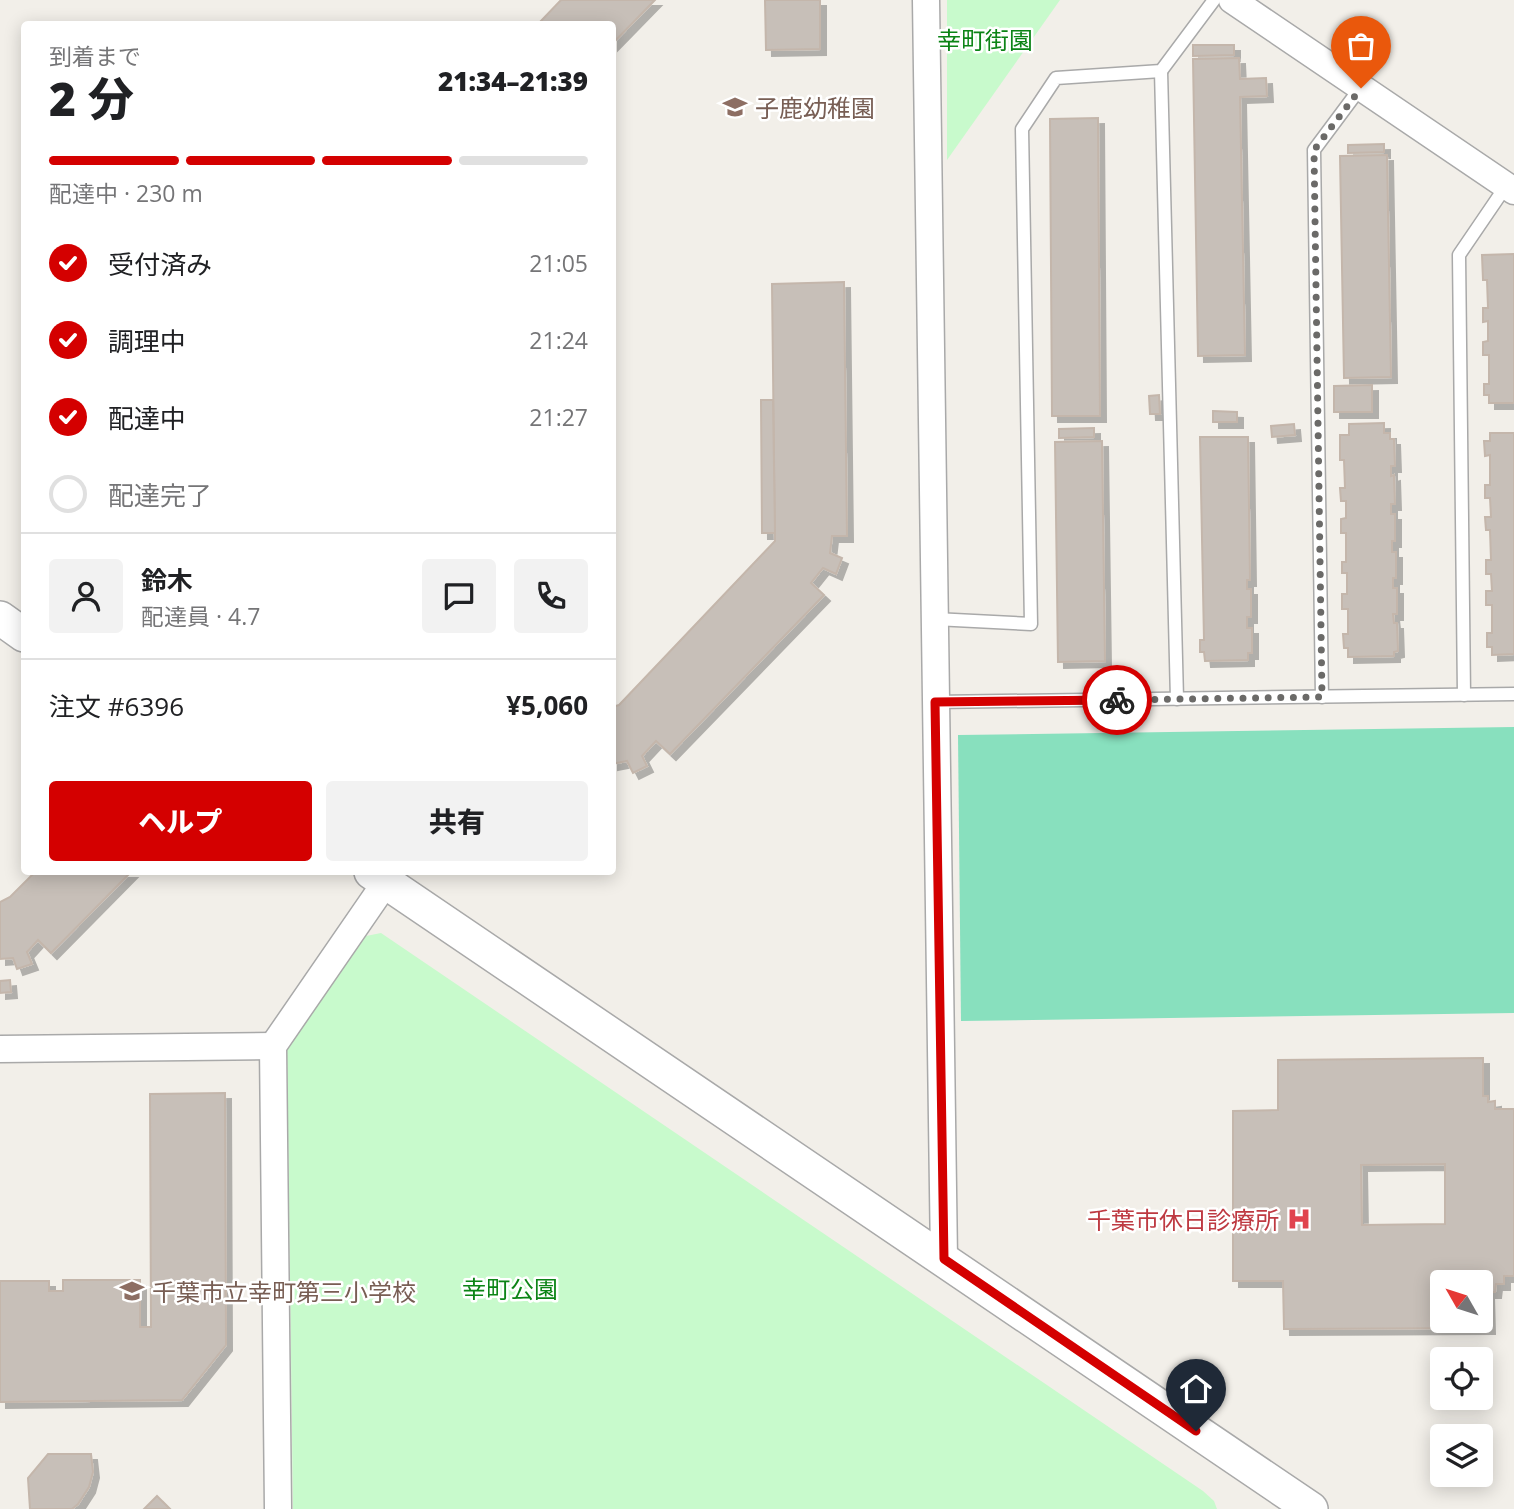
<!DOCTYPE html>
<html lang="ja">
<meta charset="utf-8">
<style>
:root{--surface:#fff;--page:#f2f2f2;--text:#202124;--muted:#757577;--line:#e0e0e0;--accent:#d40000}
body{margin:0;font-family:"Open Sans","Noto Sans JP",sans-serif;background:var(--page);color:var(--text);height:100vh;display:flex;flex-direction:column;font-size:26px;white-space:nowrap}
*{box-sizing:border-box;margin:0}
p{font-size:23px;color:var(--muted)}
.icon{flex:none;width:38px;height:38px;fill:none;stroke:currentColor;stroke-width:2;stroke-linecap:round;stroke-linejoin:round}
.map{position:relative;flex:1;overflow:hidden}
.sheet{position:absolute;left:21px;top:21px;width:595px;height:854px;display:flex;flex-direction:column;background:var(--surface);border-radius:7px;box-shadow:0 4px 18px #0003}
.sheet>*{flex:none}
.needle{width:46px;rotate:309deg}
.buttons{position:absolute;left:1430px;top:1270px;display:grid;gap:14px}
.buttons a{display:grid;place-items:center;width:63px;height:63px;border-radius:7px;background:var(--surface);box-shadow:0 4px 18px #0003;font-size:35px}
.pin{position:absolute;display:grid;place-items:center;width:60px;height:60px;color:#fff;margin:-72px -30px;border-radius:50% 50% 50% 0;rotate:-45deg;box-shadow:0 0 7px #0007}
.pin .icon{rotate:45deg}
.courier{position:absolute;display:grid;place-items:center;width:70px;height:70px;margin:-35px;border:5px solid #d40000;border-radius:50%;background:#fff;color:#222;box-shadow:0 2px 9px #0007}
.headline em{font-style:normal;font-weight:800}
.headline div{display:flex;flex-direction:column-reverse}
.headline{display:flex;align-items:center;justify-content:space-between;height:119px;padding:0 28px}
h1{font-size:46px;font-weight:800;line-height:52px}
.bar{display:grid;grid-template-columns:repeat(4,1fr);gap:10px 7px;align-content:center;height:84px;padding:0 28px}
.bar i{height:9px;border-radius:5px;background:var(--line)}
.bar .current{background:var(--accent)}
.bar p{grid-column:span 4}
.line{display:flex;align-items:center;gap:18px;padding:0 28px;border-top:2px solid var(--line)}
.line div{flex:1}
.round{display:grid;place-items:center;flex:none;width:74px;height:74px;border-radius:7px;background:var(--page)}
ol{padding:0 28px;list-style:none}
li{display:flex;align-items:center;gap:21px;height:77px}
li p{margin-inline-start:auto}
li .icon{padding:7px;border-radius:50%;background:var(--accent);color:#fff;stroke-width:4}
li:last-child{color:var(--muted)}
li i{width:38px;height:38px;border:4px solid var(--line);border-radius:50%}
.cta{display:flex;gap:14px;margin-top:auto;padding:14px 28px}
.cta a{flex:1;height:80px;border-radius:7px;background:var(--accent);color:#fff;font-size:28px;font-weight:800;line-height:80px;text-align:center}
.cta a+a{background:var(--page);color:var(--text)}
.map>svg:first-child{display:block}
.park{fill:#c8facc}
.pitch{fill:#88e0be}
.building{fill:#c7bfb8;stroke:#c4b6ab;stroke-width:2;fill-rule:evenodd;filter:url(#shadow)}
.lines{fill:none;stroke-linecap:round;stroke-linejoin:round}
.service-casing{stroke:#a9a9a9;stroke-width:15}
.minor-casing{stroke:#a9a9a9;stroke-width:29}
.tertiary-casing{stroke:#a9a9a9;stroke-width:36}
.service{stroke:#fff;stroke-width:12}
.minor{stroke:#fff;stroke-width:26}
.tertiary{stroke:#fff;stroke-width:33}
.done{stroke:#6b6a68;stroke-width:7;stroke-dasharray:0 12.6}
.route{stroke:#d40000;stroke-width:9}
.labels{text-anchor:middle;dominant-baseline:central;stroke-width:5;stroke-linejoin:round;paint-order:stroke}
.park-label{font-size:24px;fill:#0c8416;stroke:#fff}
.education-label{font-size:24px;fill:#785e54;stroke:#fff;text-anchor:start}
.health-label{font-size:24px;fill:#be3a42;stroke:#fff;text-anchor:end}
</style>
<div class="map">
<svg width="1514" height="1509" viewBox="0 0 1514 1509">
<defs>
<filter id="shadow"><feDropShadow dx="6" dy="6" stdDeviation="0" flood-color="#0004"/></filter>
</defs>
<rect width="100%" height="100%" fill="#f2efe9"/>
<g class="park">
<path d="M947,0H1060L947,160Z"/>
<path d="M381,933L1203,1491L1214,1501L1217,1509H293L287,1049L366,936Z"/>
</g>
<path class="pitch" d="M1514,727V1013L961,1021L958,735Z"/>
<g class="building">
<path d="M561,0H655L612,44V24H538Z"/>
<path d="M765,0H820V49L766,50Z"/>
<path d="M1193,45H1234V55L1193,56Z"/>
<path d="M1239,58L1240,79L1266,78L1267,96L1240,97L1245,355L1198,356L1193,59Z"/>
<path d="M1098,118L1100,416H1052L1050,119Z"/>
<path d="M1384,144V152L1348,153V145Z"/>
<path d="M1387,155L1391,377L1344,378L1340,156Z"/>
<path d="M1514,254V403H1489V395H1484V384H1489V355H1483V342L1488,341V321L1483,322V308H1488L1487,280H1483L1482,255Z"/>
<path d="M844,282L847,536H832L830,553L842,558L836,574L823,568L811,583L824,595L670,754L656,741L642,756L647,766L633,773L627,761L612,764V707L619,705L775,541L772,284Z"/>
<path d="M1372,385V412H1334V386Z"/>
<path d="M1159,395L1160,414H1150L1149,396Z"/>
<path d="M761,400H773L775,533H762Z"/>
<path d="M1213,411L1237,412V422H1213Z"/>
<path d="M1384,423V433H1390V439H1394L1395,466H1391V476L1394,475L1395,504H1391V514H1395V541H1392V552H1396V578H1393V588H1397V614H1393L1394,623H1397L1398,651L1394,652V656L1348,657V648H1344L1343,634H1348V609H1342V594H1347V573H1342V562H1346V533H1341V519L1346,518V501H1341L1340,488H1345L1344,460H1340V435H1349V424Z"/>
<path d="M1294,424L1295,435L1272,437L1271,426Z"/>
<path d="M1094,428V437L1059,438V429Z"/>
<path d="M1490,433H1514V654L1492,655V647H1487V633H1492V605H1486V591H1492L1491,574H1486V560H1491L1490,530H1486L1485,517H1491L1490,498H1485V485H1490V455L1485,456L1484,441H1490Z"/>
<path d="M1200,437H1248L1250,580H1247V589H1251V617H1247V628H1252V653H1248V660L1205,661L1204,652H1200V640H1204Z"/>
<path d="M1102,441L1105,661L1058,662L1055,442Z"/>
<path d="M35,872H131L51,953L38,940L27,952L32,964L17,969L13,958L0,959V902L10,897Z"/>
<path d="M10,980L11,992L0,993V981Z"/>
<path d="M1483,1058V1096H1488V1102L1495,1101V1109H1514V1276H1504V1284H1496L1495,1292H1488L1489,1328L1284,1329L1283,1281H1233V1111L1278,1110V1060ZM1445,1164V1224L1362,1225L1361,1165ZM1442,1283H1480V1321H1442Z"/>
<path d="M225,1093L226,1345L182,1400L0,1402V1281H49V1291H63V1280H140V1327H151L150,1094Z"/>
<path d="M48,1454H91L93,1472L89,1487L78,1504L72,1509H30L28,1478Z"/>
<path d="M157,1496L170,1509H144Z"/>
</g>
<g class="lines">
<g class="service-casing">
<g id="service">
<path d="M1161,71L1177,699"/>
<path d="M935,619L1031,624L1022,129L1056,78L1161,71L1214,0"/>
<path d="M1464,695L1459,255L1506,186"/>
<path d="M1322,697L1314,150L1361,87"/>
<path d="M935,702L1514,694"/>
</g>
</g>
<g class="minor-casing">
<g id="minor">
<path d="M926,0L944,1259"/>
<path d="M1232,0L1514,191"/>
<path d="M0,1049L273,1046"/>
<path d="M278,1509L273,1046L386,882"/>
</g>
</g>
<g class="tertiary-casing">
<g id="tertiary">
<path d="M0,618L24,635"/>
<path d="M371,872L1311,1509"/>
</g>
</g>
<use href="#service" class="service"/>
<use href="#minor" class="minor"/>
<use href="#tertiary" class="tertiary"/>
</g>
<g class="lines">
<path class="done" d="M1117,700L1322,697L1314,150L1361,88"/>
<path class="route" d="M1117,700L935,702L944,1259L1196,1431"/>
</g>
<defs>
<g id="school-bare" transform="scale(1.89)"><path d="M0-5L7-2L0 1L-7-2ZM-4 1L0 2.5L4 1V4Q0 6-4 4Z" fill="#8d6e63" stroke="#fff" stroke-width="2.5" paint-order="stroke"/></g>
<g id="hospital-bare" transform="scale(1.89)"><path d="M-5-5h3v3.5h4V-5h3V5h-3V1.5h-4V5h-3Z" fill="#e0444e" stroke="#fff" stroke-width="2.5" paint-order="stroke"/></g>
</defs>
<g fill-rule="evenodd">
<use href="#school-bare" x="735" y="107"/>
<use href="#hospital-bare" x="1299" y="1219"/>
<use href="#school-bare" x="132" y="1291"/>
</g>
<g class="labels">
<g class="park-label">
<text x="985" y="39">幸町街園</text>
<text x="510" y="1288">幸町公園</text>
</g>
<g class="education-label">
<text x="755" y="107">子鹿幼稚園</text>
<text x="152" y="1291">千葉市立幸町第三小学校</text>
</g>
<g class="health-label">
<text x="1279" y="1219">千葉市休日診療所</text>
</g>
</g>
</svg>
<div class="buttons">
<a><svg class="needle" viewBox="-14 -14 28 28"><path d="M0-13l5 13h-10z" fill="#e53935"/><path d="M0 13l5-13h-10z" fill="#757577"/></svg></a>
<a><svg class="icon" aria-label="locate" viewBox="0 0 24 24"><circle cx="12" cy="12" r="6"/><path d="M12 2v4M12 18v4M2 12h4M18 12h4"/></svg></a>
<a><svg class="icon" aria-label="layers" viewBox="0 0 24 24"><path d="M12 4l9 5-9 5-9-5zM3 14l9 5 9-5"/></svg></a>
</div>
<div class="pin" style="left:1361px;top:88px;background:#ea580c"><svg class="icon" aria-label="bag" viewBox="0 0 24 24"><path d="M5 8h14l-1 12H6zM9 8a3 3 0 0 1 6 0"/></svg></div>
<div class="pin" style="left:1196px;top:1431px;background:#1f2937"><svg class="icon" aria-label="home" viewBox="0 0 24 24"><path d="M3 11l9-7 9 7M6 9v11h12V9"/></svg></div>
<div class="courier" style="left:1117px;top:700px"><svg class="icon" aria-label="bike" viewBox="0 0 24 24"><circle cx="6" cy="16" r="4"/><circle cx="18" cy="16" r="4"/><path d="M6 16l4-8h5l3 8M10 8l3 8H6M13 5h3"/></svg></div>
<section class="sheet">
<div class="headline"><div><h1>2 分</h1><p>到着まで</p></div><em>21:34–21:39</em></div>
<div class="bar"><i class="current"></i><i class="current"></i><i class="current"></i><i></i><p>配達中 · 230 m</p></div>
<ol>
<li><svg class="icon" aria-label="check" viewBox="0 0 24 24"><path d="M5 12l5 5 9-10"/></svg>受付済み<p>21:05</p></li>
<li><svg class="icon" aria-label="check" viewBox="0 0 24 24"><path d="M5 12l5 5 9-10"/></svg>調理中<p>21:24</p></li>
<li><svg class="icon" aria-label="check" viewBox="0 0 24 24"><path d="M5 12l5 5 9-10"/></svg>配達中<p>21:27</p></li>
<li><i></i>配達完了</li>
</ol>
<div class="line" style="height:126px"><a class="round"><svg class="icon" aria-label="person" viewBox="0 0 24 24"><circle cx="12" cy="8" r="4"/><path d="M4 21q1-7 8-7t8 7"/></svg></a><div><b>鈴木</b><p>配達員 · 4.7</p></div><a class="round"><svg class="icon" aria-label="chat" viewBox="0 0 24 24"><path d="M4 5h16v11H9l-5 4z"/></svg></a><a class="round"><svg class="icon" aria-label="phone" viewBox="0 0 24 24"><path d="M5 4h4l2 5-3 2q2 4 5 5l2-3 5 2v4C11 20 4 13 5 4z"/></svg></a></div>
<div class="line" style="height:91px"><div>注文 #6396</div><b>¥5,060</b></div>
<div class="cta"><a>ヘルプ</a><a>共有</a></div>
</section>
</div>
